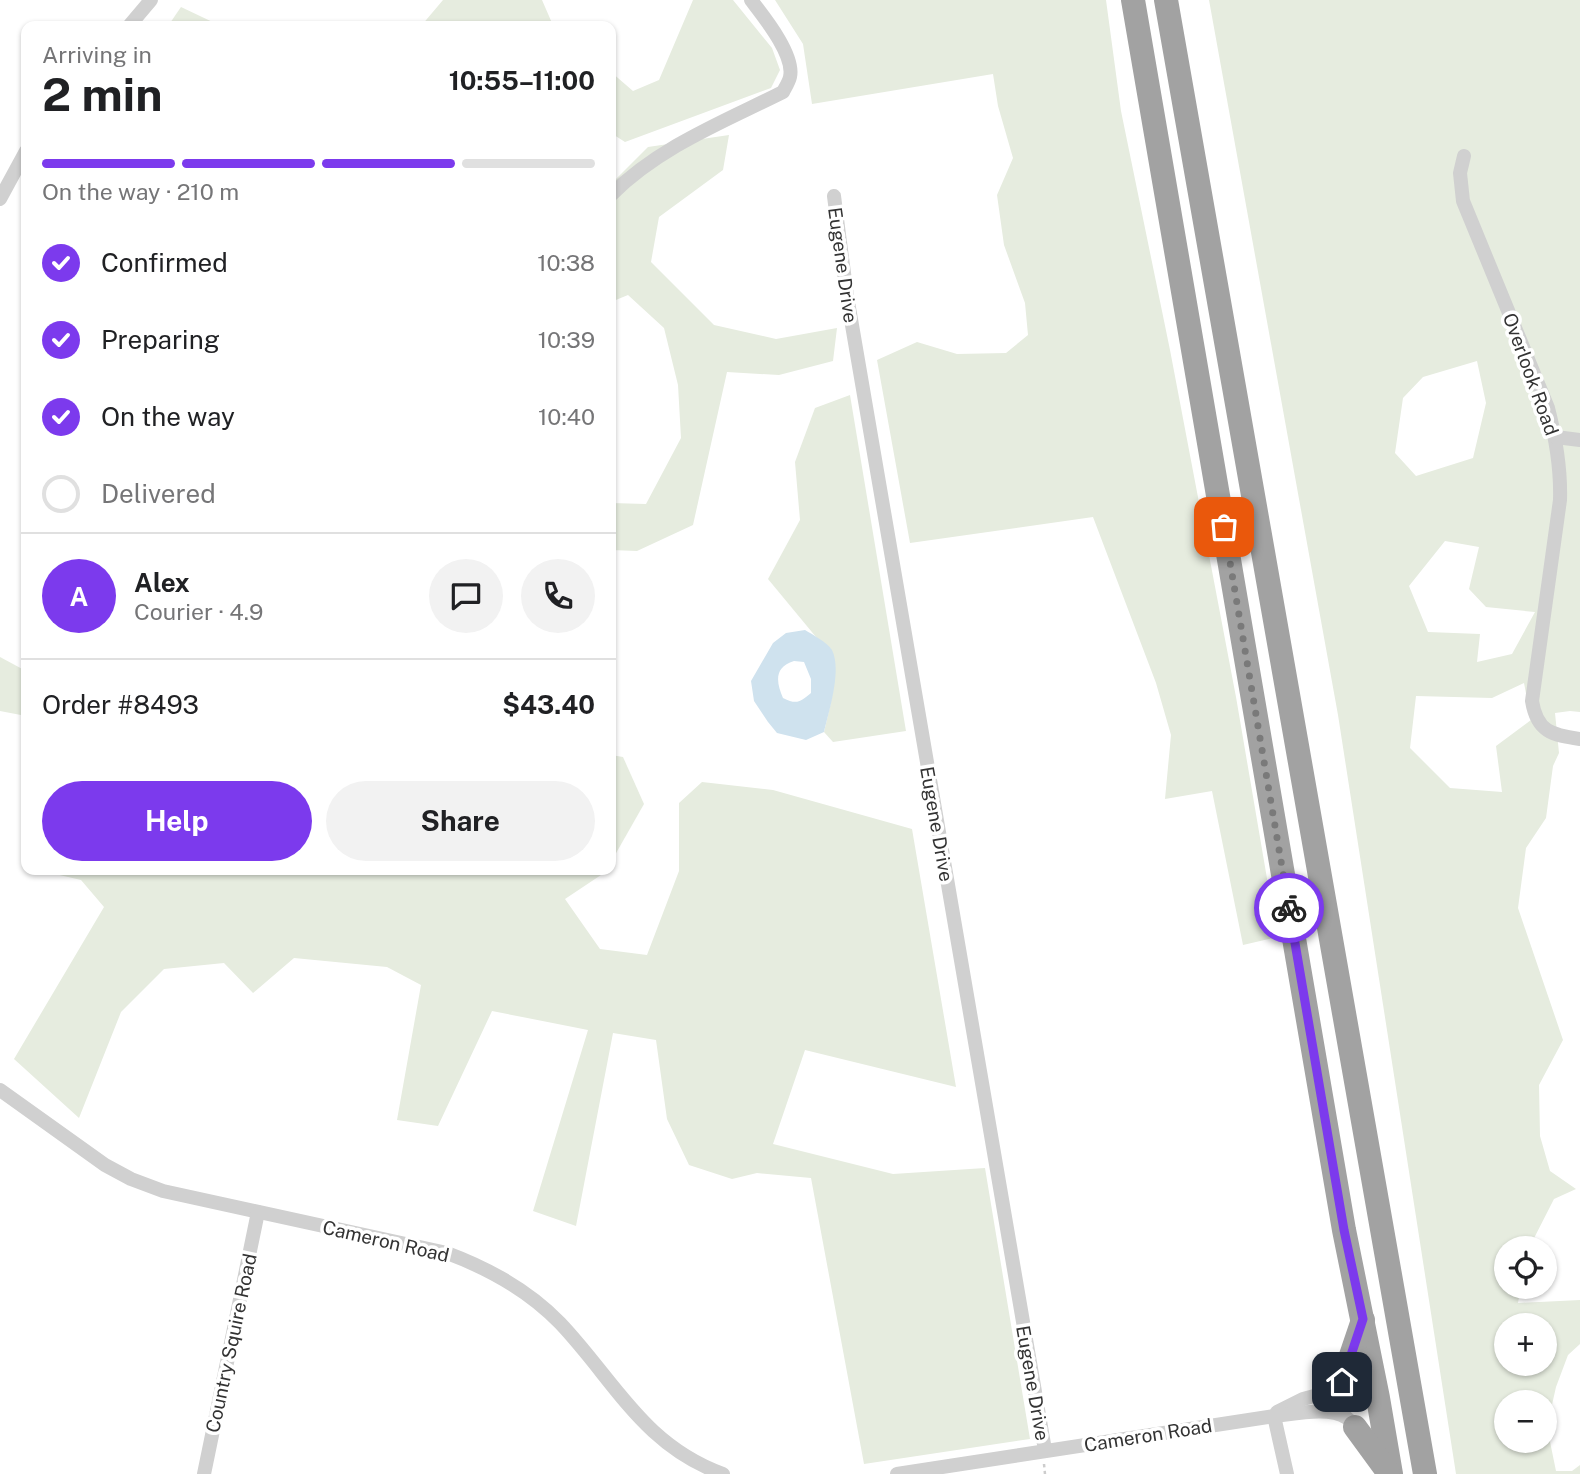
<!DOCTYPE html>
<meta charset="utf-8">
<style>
:root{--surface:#fff;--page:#f2f2f2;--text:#202124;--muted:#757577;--line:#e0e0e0;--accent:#7c3aed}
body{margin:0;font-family:"Public Sans",sans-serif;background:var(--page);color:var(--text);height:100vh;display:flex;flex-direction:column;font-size:26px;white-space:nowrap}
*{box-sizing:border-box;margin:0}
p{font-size:23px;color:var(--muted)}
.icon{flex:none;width:38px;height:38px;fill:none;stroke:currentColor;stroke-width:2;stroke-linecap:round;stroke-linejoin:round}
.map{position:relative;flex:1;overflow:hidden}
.details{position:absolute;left:21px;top:21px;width:595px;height:854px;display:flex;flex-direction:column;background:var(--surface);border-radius:14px;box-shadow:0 2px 5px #0004}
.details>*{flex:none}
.tools{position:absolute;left:1494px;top:1236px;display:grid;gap:14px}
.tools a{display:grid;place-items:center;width:63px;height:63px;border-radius:50%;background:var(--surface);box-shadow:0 2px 5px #0004;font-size:35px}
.pin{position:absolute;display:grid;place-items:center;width:60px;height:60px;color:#fff;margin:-30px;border-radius:14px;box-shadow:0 4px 10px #0006}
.courier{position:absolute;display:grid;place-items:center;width:70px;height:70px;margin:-35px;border:5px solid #7c3aed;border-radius:50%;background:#fff;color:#222;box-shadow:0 2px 9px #0007}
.headline em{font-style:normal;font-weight:700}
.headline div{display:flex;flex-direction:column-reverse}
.headline{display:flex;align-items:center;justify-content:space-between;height:119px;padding:0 21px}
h1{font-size:46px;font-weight:700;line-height:52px}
.bar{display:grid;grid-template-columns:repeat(4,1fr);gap:10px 7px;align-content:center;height:84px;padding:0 21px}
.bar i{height:9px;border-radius:5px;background:var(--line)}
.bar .active{background:var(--accent)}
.bar p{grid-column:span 4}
.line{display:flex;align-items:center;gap:18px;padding:0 21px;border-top:2px solid var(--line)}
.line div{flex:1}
.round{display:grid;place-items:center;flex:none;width:74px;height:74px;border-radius:37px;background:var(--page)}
ol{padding:0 21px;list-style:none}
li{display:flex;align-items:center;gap:21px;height:77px}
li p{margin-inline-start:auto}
li .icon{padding:7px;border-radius:50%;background:var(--accent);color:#fff;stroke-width:4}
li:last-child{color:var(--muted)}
li i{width:38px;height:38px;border:4px solid var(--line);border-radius:50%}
.cta{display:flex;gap:14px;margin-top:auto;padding:14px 21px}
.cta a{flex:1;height:80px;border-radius:42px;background:var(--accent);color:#fff;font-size:28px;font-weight:700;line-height:80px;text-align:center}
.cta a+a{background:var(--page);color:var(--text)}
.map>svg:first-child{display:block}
.green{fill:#e6ecdf;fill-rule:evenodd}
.water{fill:#cfe2ee;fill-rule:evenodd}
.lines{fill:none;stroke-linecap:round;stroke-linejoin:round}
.path{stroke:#cdcdcd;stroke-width:2.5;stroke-dasharray:3.5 3.5;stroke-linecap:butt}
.minor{stroke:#d0d0d0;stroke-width:14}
.trunk{stroke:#a2a2a2;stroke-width:24}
.done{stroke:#7a7a7a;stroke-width:7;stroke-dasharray:0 12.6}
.route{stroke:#7c3aed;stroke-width:9}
.labels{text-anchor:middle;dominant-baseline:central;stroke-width:7;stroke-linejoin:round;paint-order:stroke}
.street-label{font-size:19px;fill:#333;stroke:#fff}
</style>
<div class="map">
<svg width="1580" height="1474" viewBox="0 0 1580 1474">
<rect width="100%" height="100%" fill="#fff"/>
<g class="green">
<path d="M443,0H542L552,23L555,26H421Z"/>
<path d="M693,0H733L772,48L780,70L771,88L625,142L611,133V72L633,91L659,80Z"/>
<path d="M775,0H1106L1121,111L1170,350L1236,697L1277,937L1243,945L1212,791L1165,799L1171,735L1156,683L1093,517L910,543L877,360L917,342L957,354L1006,353L1028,335L1025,303L1004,245L997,195L1013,158L998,106L993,74L812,104L803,44Z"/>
<path d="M1209,0H1580V712L1570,711L1555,713L1559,753L1553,766L1546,818L1526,848L1518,908L1563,1040L1539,1085L1540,1136L1550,1171L1576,1189L1554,1199L1529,1248H1507V1286H1521L1518,1303L1580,1300V1344L1568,1355L1556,1387L1547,1427L1556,1471H1572L1580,1465V1474H1456L1338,715ZM1477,361L1486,403L1473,458L1416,476L1395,453L1403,398L1423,377ZM1445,541L1479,547L1469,589L1486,607L1535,612L1512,654L1477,662L1480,634L1428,632L1409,586ZM1524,683L1531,720L1496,746L1502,792L1450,788L1410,748L1416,696L1492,698ZM1507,1325H1545V1363H1507ZM1507,1402H1545V1440H1507Z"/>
<path d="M181,7L221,26H168Z"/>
<path d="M729,135L723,170L659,217L651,262L714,325L776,339L837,328L833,361L779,375L727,372L693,525L637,551L611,550V503L646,504L681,438L678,385L664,328L628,295L611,302V184L648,147Z"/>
<path d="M850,395L906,731L833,742L824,732L831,702V649L816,637L768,579L800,520L795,462L815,408Z"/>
<path d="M0,657L26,671V716L0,711Z"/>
<path d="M611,755L623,757L644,804L611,862Z"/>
<path d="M702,782L773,790L912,829L956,1087L805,1050L773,1144L893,1174L985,1168L1030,1439L864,1464L811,1178L757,1173L732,1179L689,1165L667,1119L656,1040L613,1033L576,1226L533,1211L588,1030L492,1011L438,1126L397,1120L421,985L387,967L294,958L253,993L224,963L164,969L121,1012L79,1118L14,1059L104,907L81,880L38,870H606L604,873L565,899L600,949L647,955L679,871V803Z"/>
</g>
<path class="water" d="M805,630C813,635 827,642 832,650C842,670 829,711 824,732L806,740L777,733L768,722L754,701L751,681L773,643L786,633ZM794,661L804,662L811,679V693C800,702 797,705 783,698C776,682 774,667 794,661Z"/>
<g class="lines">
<path class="path" d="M1044,1464L1045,1474"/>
<g class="minor">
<path d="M129,26L151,0"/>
<path d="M1464,156L1460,173L1463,201L1548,408C1556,439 1561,468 1560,500L1532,701C1537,732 1552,735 1580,739"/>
<path d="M611,195C659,147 723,122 783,92C785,88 789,82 790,77C795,55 764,17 751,0"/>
<path d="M834,196L847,296L1045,1450"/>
<path d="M0,199L26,151"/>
<path d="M1556,437L1580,440"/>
<path d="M0,1090L105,1165L131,1179L163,1191L447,1253C490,1269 528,1290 560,1323C615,1381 643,1445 723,1474"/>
<path d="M1277,1412L1303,1399L1318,1395L1342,1382"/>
<path d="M1274,1416L1287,1474"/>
<path d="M204,1474L258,1212"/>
<path d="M897,1474L1274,1416C1294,1414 1330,1406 1347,1418C1351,1421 1352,1424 1355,1427"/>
</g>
<g class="trunk">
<path d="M1133,0L1344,1230L1378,1398L1391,1474"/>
<path d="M1166,0L1425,1474"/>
<path d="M1342,1382L1363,1320"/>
<path d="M1355,1427L1388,1472"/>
</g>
</g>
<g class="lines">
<path class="done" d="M1224,527L1289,908"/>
<path class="route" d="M1289,908L1344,1230L1363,1319L1342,1382"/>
</g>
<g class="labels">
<g class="street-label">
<text transform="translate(843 265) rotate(82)">Eugene Drive</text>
<text transform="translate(1531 374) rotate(70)">Overlook Road</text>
<text transform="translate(937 824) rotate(80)">Eugene Drive</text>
<text transform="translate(386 1241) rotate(13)">Cameron Road</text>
<text transform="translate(231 1343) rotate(-78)">Country Squire Road</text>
<text transform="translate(1033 1383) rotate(80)">Eugene Drive</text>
<text transform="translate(1148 1435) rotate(-9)">Cameron Road</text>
</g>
</g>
</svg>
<div class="tools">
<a><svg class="icon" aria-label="locate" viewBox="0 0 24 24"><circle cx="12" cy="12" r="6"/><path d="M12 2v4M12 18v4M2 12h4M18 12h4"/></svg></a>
<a>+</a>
<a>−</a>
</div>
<div class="pin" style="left:1224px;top:527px;background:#ea580c"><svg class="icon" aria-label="bag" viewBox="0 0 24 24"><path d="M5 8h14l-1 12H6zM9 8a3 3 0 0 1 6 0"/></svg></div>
<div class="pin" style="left:1342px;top:1382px;background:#1f2937"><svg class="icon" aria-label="home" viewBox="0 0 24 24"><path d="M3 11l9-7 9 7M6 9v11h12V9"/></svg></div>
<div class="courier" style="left:1289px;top:908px"><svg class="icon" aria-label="bike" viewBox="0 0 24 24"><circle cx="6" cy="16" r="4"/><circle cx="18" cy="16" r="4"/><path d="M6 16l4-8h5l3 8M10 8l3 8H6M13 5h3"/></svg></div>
<section class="details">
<div class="headline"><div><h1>2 min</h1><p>Arriving in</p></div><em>10:55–11:00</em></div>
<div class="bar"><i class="active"></i><i class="active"></i><i class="active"></i><i></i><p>On the way · 210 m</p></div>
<ol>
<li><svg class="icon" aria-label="check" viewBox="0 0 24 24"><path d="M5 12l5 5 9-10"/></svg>Confirmed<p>10:38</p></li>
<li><svg class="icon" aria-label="check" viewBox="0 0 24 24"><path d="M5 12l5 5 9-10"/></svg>Preparing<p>10:39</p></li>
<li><svg class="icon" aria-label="check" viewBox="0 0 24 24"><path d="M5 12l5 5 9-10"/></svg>On the way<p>10:40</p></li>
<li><i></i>Delivered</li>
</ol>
<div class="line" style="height:126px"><b class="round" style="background:var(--accent);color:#fff">A</b><div><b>Alex</b><p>Courier · 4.9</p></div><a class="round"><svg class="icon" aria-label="chat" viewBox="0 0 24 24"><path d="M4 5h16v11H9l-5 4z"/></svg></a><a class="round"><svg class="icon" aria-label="phone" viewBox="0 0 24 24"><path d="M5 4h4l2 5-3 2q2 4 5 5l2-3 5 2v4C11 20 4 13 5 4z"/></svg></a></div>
<div class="line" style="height:91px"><div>Order #8493</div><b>$43.40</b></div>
<div class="cta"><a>Help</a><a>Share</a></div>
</section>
</div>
